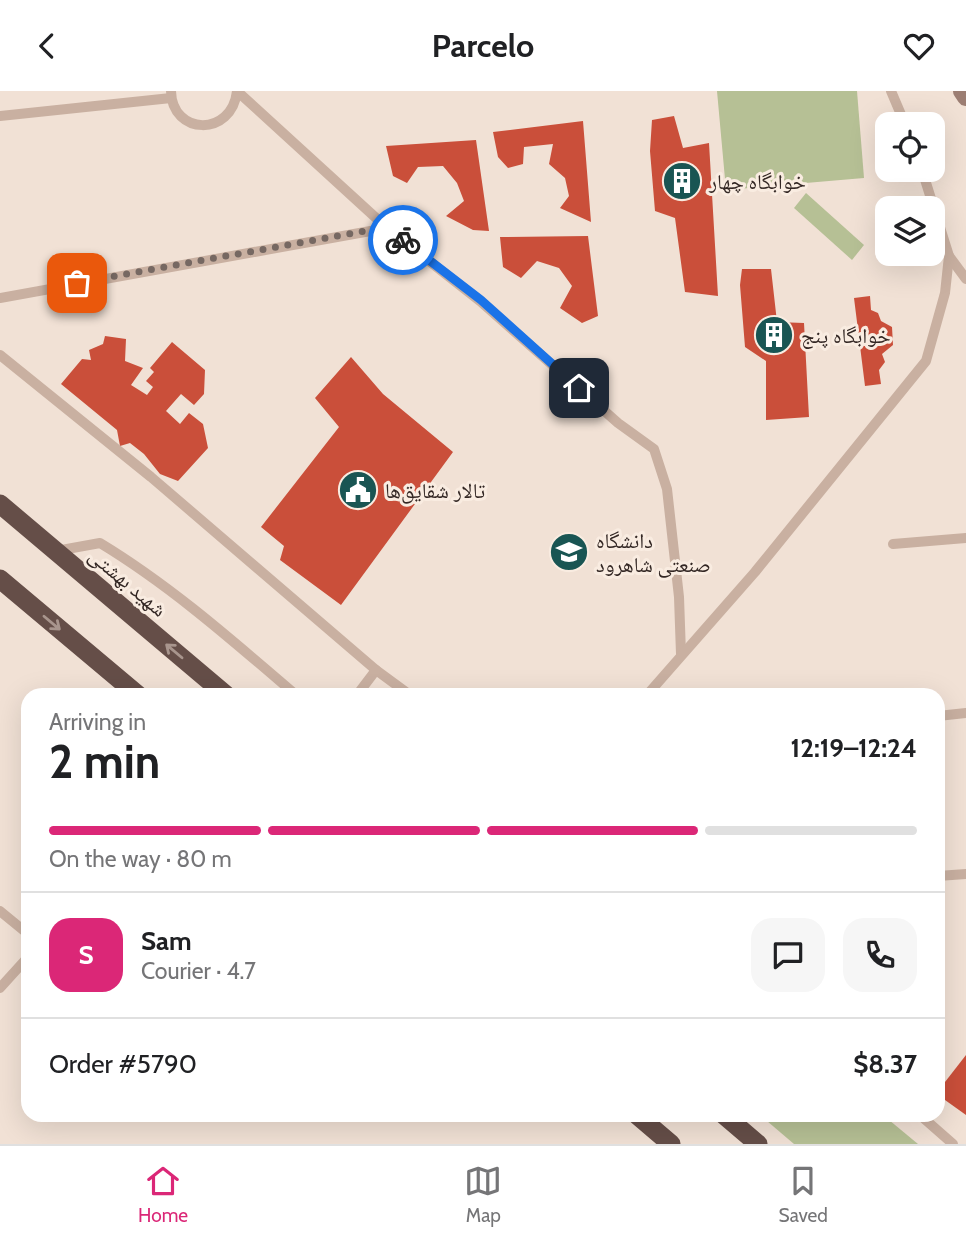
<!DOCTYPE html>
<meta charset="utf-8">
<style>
:root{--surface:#fff;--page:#f6f6f6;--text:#202124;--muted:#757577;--line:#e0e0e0;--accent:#db2777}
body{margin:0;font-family:Cabin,"Noto Naskh Arabic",sans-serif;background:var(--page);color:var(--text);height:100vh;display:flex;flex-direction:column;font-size:26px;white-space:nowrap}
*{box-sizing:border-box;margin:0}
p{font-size:23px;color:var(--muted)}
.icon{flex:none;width:38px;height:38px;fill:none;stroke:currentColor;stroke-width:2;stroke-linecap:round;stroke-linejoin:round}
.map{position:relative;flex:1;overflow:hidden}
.details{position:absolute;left:21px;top:597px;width:924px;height:434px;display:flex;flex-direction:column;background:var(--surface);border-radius:21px;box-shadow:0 7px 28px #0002}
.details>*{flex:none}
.fabs{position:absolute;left:875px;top:21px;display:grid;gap:14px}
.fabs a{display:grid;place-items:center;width:70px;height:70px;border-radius:14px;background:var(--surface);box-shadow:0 7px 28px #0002;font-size:35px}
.pin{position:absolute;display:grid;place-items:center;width:60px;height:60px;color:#fff;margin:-30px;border-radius:14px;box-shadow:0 4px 10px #0006}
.courier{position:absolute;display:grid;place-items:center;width:70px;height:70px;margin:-35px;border:5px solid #1a73e8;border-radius:50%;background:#fff;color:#222;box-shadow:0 2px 9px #0007}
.head em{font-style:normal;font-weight:700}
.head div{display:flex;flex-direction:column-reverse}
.head{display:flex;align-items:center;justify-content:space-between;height:119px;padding:0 28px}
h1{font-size:46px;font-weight:700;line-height:52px}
.bar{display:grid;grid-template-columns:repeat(4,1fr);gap:10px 7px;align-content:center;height:84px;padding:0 28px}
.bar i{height:9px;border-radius:5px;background:var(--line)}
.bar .selected{background:var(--accent)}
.bar p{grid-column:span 4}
.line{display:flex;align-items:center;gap:18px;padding:0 28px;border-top:2px solid var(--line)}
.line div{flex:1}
.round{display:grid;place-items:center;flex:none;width:74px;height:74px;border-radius:21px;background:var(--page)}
header{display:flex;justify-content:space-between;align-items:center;height:91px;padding:0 28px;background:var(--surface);font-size:32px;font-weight:700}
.menu{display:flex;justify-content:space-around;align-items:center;height:98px;border-top:2px solid var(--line);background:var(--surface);font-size:19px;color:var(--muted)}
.menu a{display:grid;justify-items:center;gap:4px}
.menu .selected{color:var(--accent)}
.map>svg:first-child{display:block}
.green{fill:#b6c095}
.building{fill:#ca4f3a}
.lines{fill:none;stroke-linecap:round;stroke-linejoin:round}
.service{stroke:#c9b0a1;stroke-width:10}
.secondary{stroke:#9c7e73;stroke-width:18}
.trunk{stroke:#654e48;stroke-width:19}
.oneway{stroke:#a8958d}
.done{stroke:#766862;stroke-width:7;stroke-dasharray:0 12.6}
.route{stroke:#1a73e8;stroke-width:9}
.labels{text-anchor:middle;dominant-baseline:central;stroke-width:6;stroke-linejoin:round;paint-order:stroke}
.poi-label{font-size:21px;fill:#332724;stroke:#f9ece1;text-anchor:start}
.street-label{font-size:21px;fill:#332724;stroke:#f9ece1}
</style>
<header><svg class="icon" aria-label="back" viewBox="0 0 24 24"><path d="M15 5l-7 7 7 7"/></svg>Parcelo<svg class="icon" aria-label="heart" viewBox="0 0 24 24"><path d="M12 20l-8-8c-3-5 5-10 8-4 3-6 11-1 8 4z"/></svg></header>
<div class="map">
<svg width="966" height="1053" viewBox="0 0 966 1053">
<rect width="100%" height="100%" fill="#f1e1d5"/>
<g class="green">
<path d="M717,0H857L864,87L726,99Z"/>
<path d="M806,102L864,154L852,169L794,117Z"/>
<path d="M760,1024H883L918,1053H794Z"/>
</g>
<g class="building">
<path d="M674,25L683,57L709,52L718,205L685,201L675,127L655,120L650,60L652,29Z"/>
<path d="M583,30L591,131L560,117L569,105L565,87L549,73L553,53L524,56L523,73L508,77L498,66L493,41Z"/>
<path d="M476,49L489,140L473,139L446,125L464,110L457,92L443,75L418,76L407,92L393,85L386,55Z"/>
<path d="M588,145L598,225L582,232L560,217L572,195L559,177L537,170L521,187L503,176L500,146Z"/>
<path d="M742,178H771L777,231L804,232L809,326L766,329V270L745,256L740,194Z"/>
<path d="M870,205L871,219L878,222L881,230L892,236L893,254L882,263L885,271L879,279L881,293L865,295L854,207Z"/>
<path d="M105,245L126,248L125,270L143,277L131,294L147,304L153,296L146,290L154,281L150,277L172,251L205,279L204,303L194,314L181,303L166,320L180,333L189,322L203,333L208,357L178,390L160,383L144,363L130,352L120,355L117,339L61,293L82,268L91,269L89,259L103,253Z"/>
<path d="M351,266L383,303L453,361L341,514L280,469L284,455L261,436L339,336L315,307Z"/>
<path d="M966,964V1024L938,1004V1000Z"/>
</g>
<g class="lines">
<g class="service">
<path d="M171,0C172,45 232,46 237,0"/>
<path d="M237,0L387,137L480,210L618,332L654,358L667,398L679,506L681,563"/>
<path d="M891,0L905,33"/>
<path d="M0,25L171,7"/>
<path d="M949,165L966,188"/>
<path d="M0,207L387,137"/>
<path d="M0,264L151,386L376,579L410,604"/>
<path d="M893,453L966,447"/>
<path d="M56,460L100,452C171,495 233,550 296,604"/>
<path d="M357,604L376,579"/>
<path d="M647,604L755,481L926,270L945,202L949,165L922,79"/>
<path d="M938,625L966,622"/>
<path d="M938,785L966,783"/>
<path d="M0,820L28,843"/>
<path d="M0,897L28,866"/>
<path d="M920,1024L953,1053"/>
</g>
<path class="secondary" d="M962,0L966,6"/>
<g class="trunk">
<path d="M0,413L226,604"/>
<path d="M0,488L138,604"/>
<path d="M637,1024L671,1053"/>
<path d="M724,1024L758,1053"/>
</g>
</g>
<defs><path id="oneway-shaft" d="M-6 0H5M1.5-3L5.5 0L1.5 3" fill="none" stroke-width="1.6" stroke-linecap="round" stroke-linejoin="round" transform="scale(1.75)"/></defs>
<g class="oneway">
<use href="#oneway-shaft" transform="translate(52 532) rotate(40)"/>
<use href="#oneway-shaft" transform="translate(174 560) rotate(-140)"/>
</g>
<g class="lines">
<path class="done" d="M77,192L387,136L403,149"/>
<path class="route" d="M403,149L481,209L579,297"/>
</g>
<defs>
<g id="building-disc" transform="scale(2.0125)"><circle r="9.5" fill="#195553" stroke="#f9ece1"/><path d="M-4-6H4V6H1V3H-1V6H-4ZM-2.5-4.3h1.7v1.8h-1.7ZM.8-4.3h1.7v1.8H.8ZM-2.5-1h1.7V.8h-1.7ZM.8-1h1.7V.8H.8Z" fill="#fff"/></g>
<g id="civic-disc" transform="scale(2.0125)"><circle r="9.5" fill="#195553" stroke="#f9ece1"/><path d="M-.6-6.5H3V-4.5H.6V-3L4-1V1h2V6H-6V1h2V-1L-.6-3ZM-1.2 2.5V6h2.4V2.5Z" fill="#fff"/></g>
<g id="university-disc" transform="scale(2.0125)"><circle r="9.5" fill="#195553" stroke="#f9ece1"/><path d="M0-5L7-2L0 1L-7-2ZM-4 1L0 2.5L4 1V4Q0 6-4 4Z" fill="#fff"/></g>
</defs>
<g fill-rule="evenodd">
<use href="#building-disc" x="682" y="90"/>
<use href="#building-disc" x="774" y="244"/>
<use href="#civic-disc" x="358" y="399"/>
<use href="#university-disc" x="569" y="461"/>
</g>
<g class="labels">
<g class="poi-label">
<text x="709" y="90">خوابگاه چهار</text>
<text x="801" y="244">خوابگاه پنج</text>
<text x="385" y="399">تالار شقایق‌‌ها</text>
<text x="596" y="449">دانشگاه<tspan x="596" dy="24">صنعتی شاهرود</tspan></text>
</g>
<g class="street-label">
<text transform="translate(128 491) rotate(40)">شهید بهشتی</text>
</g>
</g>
</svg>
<div class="fabs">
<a><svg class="icon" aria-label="locate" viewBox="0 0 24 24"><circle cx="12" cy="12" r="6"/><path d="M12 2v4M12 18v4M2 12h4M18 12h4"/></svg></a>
<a><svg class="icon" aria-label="layers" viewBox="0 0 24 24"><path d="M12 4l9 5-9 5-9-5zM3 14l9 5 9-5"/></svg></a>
</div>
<div class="pin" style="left:77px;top:192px;background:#ea580c"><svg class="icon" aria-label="bag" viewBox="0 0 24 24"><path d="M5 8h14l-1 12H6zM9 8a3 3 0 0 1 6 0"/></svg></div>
<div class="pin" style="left:579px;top:297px;background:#1f2937"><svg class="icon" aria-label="home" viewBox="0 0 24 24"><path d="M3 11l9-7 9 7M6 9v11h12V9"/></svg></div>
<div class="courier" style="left:403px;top:149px"><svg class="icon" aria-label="bike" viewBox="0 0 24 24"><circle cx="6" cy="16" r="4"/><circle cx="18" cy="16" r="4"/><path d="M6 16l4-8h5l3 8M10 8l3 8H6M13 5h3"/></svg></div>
<section class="details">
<div class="head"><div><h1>2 min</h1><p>Arriving in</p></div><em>12:19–12:24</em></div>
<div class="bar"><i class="selected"></i><i class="selected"></i><i class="selected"></i><i></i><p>On the way · 80 m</p></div>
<div class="line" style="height:126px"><b class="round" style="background:var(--accent);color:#fff">S</b><div><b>Sam</b><p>Courier · 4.7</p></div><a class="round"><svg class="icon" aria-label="chat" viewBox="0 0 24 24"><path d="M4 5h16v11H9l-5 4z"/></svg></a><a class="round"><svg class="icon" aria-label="phone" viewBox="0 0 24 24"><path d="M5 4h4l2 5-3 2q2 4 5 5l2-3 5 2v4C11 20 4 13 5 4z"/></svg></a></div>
<div class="line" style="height:91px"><div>Order #5790</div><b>$8.37</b></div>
</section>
</div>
<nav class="menu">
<a class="selected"><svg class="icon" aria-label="home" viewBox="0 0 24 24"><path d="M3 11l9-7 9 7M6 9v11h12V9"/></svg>Home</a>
<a><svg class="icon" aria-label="map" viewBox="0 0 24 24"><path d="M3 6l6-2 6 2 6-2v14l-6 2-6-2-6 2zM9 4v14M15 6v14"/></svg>Map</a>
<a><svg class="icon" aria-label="saved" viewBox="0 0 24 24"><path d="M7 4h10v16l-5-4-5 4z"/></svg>Saved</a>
</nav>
